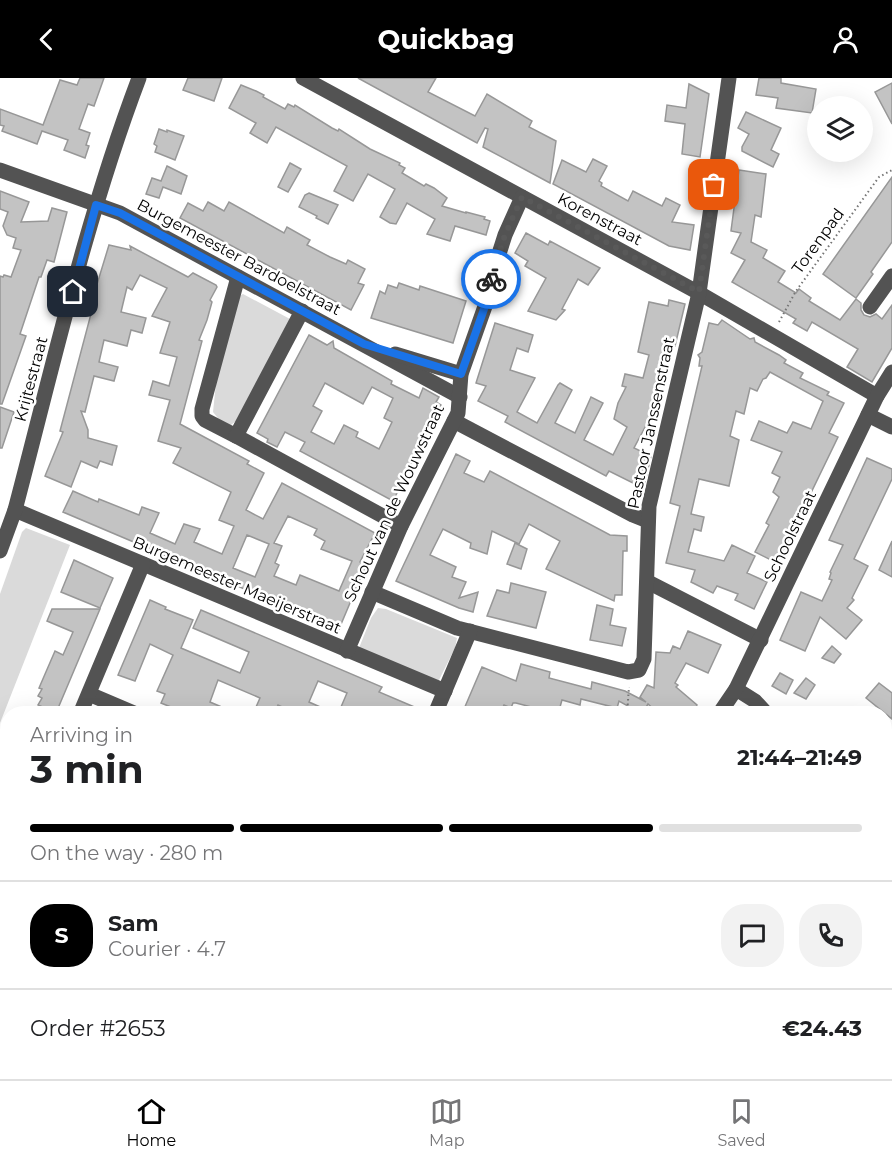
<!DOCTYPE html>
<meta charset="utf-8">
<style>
:root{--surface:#fff;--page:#f2f2f2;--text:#202124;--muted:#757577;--line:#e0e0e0;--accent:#000}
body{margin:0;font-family:Montserrat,sans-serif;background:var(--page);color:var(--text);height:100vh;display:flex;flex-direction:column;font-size:22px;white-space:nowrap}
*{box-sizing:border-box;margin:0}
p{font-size:20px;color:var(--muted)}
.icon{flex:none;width:33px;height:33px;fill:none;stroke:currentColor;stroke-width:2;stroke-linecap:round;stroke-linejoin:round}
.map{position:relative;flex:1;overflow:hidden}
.details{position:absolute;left:0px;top:628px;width:892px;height:374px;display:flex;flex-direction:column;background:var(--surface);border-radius:24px 24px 0 0;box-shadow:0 6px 24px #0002}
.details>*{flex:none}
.tools{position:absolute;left:807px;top:18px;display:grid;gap:12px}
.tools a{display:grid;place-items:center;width:66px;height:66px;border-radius:50%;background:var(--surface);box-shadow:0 6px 24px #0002;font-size:30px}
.pin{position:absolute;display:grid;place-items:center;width:51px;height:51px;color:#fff;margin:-26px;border-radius:12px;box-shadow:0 3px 9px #0006}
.courier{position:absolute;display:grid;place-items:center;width:60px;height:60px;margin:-30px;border:4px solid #1a73e8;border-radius:50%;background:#fff;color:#222;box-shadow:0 2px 8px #0007}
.head em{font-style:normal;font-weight:700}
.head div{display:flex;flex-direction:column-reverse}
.head{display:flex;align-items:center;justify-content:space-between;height:102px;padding:0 30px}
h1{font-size:39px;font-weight:700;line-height:45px}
.bar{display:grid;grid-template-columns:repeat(4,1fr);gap:9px 6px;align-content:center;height:72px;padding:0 30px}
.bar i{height:8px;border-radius:4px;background:var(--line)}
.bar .on{background:var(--accent)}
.bar p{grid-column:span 4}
.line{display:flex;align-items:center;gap:15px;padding:0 30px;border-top:2px solid var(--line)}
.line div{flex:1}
.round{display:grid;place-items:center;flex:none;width:63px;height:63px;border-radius:24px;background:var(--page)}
header{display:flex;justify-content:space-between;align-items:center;height:78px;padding:0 30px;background:var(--accent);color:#fff;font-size:27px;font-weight:700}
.tabs{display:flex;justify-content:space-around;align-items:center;height:84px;border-top:2px solid var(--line);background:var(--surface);font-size:16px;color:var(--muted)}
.tabs a{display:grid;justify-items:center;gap:3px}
.tabs .on{color:var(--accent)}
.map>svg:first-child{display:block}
.green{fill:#dadada}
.building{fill:#c3c3c3;stroke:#979797;stroke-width:1.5;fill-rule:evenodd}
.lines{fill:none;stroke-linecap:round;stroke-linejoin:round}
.path{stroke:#757575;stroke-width:2;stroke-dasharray:1.5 3;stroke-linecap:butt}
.minor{stroke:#535353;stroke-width:15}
.done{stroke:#595959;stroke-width:6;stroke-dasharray:0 10.8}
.route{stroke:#1a73e8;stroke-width:8}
.labels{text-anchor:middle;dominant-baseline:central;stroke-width:5;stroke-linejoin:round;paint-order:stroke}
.street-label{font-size:16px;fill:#000;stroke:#fff}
</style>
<header><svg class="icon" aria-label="back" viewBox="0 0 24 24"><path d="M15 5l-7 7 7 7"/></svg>Quickbag<svg class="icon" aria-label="person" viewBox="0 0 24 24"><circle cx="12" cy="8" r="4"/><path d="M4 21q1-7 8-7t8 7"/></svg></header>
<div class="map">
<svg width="892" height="1001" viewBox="0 0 892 1001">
<rect width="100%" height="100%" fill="#fff"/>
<g class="green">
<path d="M243,216L290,241L236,343L231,347L222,345L213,334L216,305L239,218Z"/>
<path d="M26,450L70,467L0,645V516L22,454Z"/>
<path d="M378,530L386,531L457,560L455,570L438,604L359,570L371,540Z"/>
</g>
<g class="building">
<path d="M80,0H104L94,28L88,26L79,51L90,55L86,67L89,68L85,80L64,72L68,62L42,53L37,66L2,53L4,48L0,47V31L43,47L60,2L77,7Z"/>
<path d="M188,0H222L214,23L183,12Z"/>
<path d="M358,0H436L428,14L475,38L487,16L532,43L529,49L556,63L550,105L483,69L488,51L485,50L477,65Z"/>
<path d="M759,0H781V5L816,11L812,35L776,30L778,20L756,17Z"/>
<path d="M892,5V46L875,14Z"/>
<path d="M689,6L709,16L700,79L682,76L685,46L665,43L667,27L686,30Z"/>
<path d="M241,7L256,13L264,17L263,19L285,31L288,26L294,29L295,27L332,50L338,53L339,51L370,71L400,85L399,87L405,90L402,95L424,108L426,106L434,110L447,120L442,128L466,135V134L485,139L484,141L490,143L486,157L455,148L450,163L427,156L435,141L407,125L396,146L390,145L380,139L395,111L368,96L353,123L334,113L347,88L276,49L267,65L250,55L256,45L229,30Z"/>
<path d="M746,34L781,50L771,72L779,76L773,89L742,73V69L749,56L738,50Z"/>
<path d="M159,51L167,54V52L184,58L175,82L155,74L157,68L154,66Z"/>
<path d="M593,81L607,88L599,103L602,105L601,108L628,123L633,113L662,128L666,120L680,127L672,144L694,147L690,172L669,168L553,106L562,82L586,94Z"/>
<path d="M290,85L301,91L288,114L278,109Z"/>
<path d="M167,88L187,98L181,116L163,109L159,120L146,116L152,100L161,103Z"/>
<path d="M739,92L766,96L761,139L755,137L751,164L767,172L763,180L785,193L778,204L796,215L799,211L811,220L809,223L840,242L856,221L861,225V232L864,237L870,239L876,236L882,241L892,227V270L872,304L847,289L858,271L812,244L807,253L793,245L796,241L732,204L745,182L731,175L741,155L731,153Z"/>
<path d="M892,99V164L871,194L873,196L856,220L823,196Z"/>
<path d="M0,113L29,124L21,144L48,143L52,130L67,134L54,184L47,182L41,199H39L20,256L26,258L2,326H0V198L3,199L4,197L11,199L21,172L13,170L16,160L7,157L3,148L8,134L0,131Z"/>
<path d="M309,115L338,127L328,146L316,140L317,138L299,129L305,117Z"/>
<path d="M208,124L224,133L229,124L284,155L287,149L310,162L307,167L330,179L346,186L348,182L365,191L358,205L364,207L351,232L180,140L188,125L203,133Z"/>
<path d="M526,155L548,167L550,163L600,190L588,207L578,201L562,231L565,232L556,242L528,233L546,200L525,188L528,183L515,175Z"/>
<path d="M109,167L131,172L130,168L188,199L193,195L216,207L217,209L210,222L212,224L207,242L199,262L202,263L180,346L249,383L247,386L264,395L246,432L263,441L282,405L375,455L360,484L366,487L339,551L63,434L73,413L98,424L99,421L139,437L142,429L159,435L150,455L175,466L184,446L200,451L194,464L222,476L234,448L219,442L231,414L173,385L181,370L158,363L170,322L149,317L153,303L169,308L177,279L160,275L170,244L152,238L167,210L140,197L132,212L127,209L121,234L146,240L142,255L131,252L127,268L104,262L99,284L118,289L114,303L94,298L85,334L81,333L88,352V360L117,368L112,387L100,383L97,390L81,383L71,409L45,398L63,354L60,353L96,217L94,216ZM288,438L317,451L314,457L325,463L321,471L352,483L339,513L300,497L296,507L274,498L279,487L275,485L282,468L274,465ZM247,457L269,466L255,499L233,490Z"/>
<path d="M399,205L419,212L420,208L466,223L453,265L371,240L380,213L385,216L388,207L397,210Z"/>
<path d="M669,222L685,226L675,268L669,266L652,340H650L634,370L651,378L645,404L636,400L633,405L609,393L606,398L505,344L508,338L478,323L486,308L476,305L495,245L533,257L528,274L517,270L510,292L535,300L517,334L537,345L558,307L560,305L572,312L555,345L575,355L591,319L603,325L584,362L613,377L627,349L614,341L618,325L626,309L622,308L625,296L643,300L649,277L638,274L649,224L668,228Z"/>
<path d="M722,242L750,261L754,260L755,264L779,277L786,282L784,285L803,295L800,300L829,314L827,317L844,325L829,355L838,359L777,485L755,474L769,447L766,445L779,419L773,414L780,399L772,395L782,374L751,362L759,343L787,355L793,344L811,351L823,323L770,294L766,300L763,301L757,313L750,310L744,336L736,333L730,358L739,362L729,408L699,401L691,436L704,439L701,453L694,451L688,474L724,483L732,467L755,478L747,495L767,504L754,531L735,522L738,516L717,508L713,515L691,504L695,492L666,485L680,428L670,425L702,288H699L700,280L698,277L702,274L709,245L718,247Z"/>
<path d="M309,257L327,267L333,263L334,270L392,303L391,306L419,320L423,310L439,319L436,324L441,327L393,423L300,373L305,364L285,354L277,369L267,364L268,361L257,355ZM325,305L363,326L372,309L393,320L384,340L392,344L379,371L356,359L358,354L344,347L334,366L311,354L322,333L313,328Z"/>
<path d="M0,329L14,334L2,370H0Z"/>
<path d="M456,376L470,383L464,395L484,404L490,393L610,457L627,458V473H623L622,517H615L614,523L546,491L560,463L529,446L519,466L492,453L487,476L470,470L471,465L443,451L430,477L456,489L452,499L466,504L459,520L478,514L473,534L459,530L396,503Z"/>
<path d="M867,380L892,391V401L854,481L868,488L852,520L854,522L847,530L862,542L846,561L820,539L805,573L780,562L801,514L822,523L832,502L829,501L831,495L830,494L843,467L829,462Z"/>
<path d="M892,463V499L879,492Z"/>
<path d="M515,465L527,471L521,491L507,486Z"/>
<path d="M74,482L113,500L100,530L61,514Z"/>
<path d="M511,505L546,514L536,550L487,538L497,512L509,515Z"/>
<path d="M150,522L166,529L165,531L193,542L181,570L240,595L249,574L193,550L201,532L382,609L379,614L426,634L425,636H338L347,615L318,603L309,624L336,636H297L278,627L274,636H253L260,620L218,602L210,624L238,636H188L161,625L165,616L157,613L173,577L150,566L135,603L118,597Z"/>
<path d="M597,527L613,531L610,547L626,550L622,568L590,562Z"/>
<path d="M52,531H100L56,635L38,627L42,620L38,618L42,611L39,610L55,573L63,577L73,554L47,543Z"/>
<path d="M688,553L721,567L708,595L686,585L675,605L678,607L676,609L697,627L696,629L705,636H659L648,626L642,636L619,623L617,630L581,621L580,627L562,622L558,636L516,625H513L511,630L504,627L500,636L483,632L481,636H477L464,631L482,589L516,603L521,586L550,594L549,600L591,611L592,604L625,613L646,624L640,619L647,607L654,610L656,574L670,575L673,568L680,571Z"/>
<path d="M832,568L841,576L834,585L822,580Z"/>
<path d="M780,595L793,602L786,616L772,608Z"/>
<path d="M806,600L815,607L806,621L794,615Z"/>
<path d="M879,605L892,615V641L866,620Z"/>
</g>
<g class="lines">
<g class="path">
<path d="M779,244L796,213L879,99L892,92"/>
<path d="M627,636L629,609"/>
<path d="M885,668L892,674"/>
<path d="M0,775L8,778"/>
<path d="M577,994L601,995"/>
</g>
<g class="minor">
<path d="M303,0L699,215L877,318"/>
<path d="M0,92L120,135L460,319"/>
<path d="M238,199L202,331V338L205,342L236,358L302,233"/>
<path d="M870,229L892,198"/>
<path d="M395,276L461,296"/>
<path d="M868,337L892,349"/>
<path d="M454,343L633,437L648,443"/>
<path d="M236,358L401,448"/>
<path d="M15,432L445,613"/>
<path d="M0,473L15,432C53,288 86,140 139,0"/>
<path d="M648,504L761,562"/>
<path d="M372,514L457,550L628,594L639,592L644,581L649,428L699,215L729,0"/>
<path d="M347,573L401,448L458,335L461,296L489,217L491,201L505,157L522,119"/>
<path d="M736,611L755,623L767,636"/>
<path d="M89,616L136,636"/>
<path d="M80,636L143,486"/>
<path d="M435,636L470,553"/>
<path d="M719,636L736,611L877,318L892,294"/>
<path d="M885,768L892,774"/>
<path d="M8,803V810"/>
<path d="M885,978L892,983"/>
<path d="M0,986L8,983"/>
<path d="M614,994L618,1001"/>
<path d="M825,994L834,1001"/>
<path d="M312,1001L318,994"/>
<path d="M541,1001L546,994"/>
<path d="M849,1001L854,994"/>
</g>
</g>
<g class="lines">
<path class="done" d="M491,201L505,157L522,119L699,214L714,107"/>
<path class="route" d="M73,214L96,127L120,135L364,266L461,296L489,217L491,201"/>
</g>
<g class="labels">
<g class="street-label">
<text transform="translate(600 141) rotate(28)">Korenstraat</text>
<text transform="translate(818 163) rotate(-54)">Torenpad</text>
<text transform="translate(239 179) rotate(28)">Burgemeester Bardoelstraat</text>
<text transform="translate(31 301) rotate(-75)">Krijtestraat</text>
<text transform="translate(651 345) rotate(-78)">Pastoor Janssenstraat</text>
<text transform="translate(394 425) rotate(-65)">Schout van de Wouwstraat</text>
<text transform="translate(790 458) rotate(-64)">Schoolstraat</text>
<text transform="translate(237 507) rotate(23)">Burgemeester Maeijerstraat</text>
</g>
</g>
</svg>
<div class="tools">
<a><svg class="icon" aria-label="layers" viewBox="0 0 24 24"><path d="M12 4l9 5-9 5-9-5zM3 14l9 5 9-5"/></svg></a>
</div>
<div class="pin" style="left:714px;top:107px;background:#ea580c"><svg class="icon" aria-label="bag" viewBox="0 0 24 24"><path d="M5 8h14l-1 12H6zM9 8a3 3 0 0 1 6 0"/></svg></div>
<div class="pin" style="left:73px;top:214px;background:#1f2937"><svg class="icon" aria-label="home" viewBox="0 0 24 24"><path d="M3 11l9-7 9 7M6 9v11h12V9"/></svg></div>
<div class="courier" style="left:491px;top:201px"><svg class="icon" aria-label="bike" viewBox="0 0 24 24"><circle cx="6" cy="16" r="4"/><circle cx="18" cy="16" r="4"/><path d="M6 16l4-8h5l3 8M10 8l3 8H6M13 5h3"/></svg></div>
<section class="details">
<div class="head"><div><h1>3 min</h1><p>Arriving in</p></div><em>21:44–21:49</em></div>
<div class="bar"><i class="on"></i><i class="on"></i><i class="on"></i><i></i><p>On the way · 280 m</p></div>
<div class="line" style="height:108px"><b class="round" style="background:var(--accent);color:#fff">S</b><div><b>Sam</b><p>Courier · 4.7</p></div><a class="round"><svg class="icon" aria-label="chat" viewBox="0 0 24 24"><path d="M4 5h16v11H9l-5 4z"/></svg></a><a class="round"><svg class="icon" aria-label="phone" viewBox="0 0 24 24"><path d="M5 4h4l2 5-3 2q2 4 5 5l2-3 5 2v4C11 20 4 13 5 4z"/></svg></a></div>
<div class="line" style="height:78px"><div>Order #2653</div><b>€24.43</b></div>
</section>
</div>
<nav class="tabs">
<a class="on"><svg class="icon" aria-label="home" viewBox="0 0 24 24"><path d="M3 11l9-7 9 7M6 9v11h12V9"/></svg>Home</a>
<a><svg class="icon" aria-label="map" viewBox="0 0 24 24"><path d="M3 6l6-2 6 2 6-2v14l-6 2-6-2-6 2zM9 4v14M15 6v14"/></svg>Map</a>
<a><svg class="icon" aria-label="saved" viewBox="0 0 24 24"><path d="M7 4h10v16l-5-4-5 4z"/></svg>Saved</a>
</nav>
